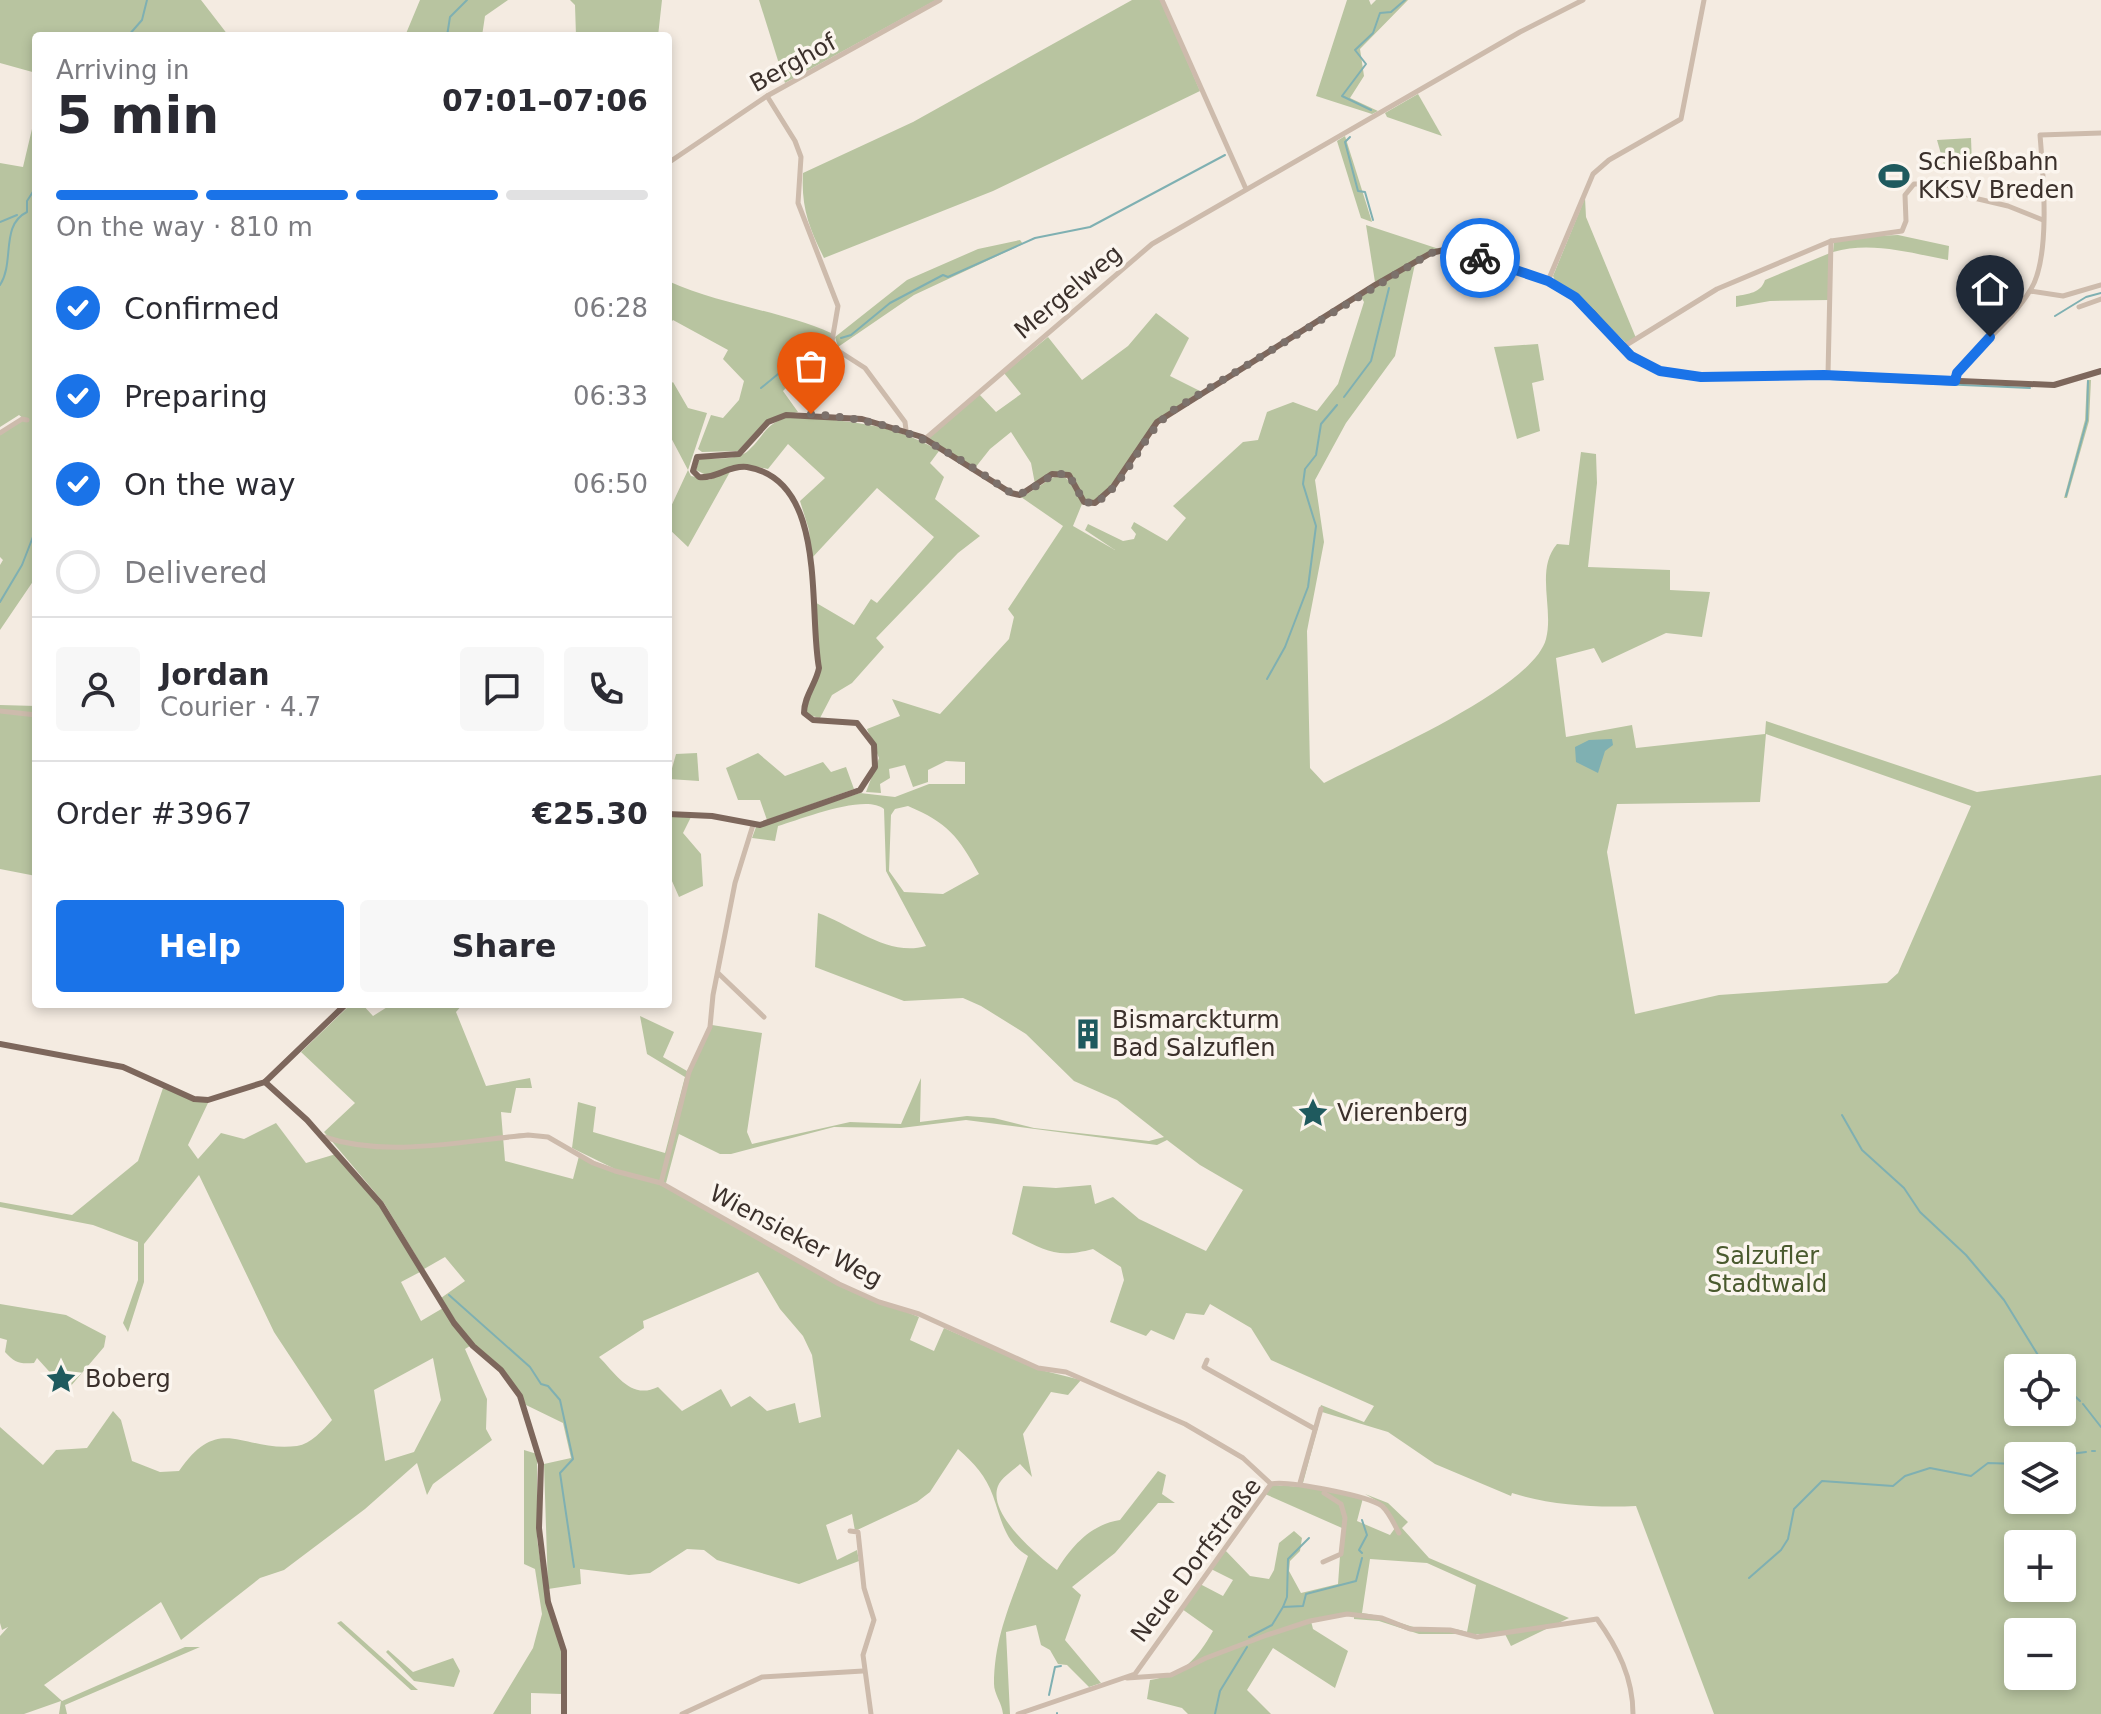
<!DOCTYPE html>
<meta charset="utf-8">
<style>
:root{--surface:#fff;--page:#f7f7f7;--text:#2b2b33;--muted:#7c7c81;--line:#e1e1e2;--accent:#1a73e8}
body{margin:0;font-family:"DejaVu Sans",sans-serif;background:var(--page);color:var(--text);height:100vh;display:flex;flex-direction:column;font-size:30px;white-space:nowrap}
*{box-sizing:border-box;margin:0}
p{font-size:26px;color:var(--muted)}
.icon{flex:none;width:44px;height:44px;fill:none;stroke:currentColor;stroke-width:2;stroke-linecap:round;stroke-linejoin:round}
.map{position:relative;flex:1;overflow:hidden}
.sheet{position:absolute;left:32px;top:32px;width:640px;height:976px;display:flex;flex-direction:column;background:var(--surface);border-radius:8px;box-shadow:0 4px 12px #0003}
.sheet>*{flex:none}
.controls{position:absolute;left:2004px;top:1354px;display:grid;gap:16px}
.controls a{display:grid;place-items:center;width:72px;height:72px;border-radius:8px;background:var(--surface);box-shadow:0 4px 12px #0003;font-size:40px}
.pin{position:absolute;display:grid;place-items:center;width:68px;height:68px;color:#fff;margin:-82px -34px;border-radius:50% 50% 50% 0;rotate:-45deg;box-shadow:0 0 8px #0007}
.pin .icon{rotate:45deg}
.courier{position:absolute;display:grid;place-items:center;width:80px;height:80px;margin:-40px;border:6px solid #1a73e8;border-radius:50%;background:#fff;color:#222;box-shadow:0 2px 10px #0007}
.overview em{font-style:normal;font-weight:700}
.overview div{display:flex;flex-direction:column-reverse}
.overview{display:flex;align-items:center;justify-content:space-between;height:136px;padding:0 24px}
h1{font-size:52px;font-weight:700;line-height:60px}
.bar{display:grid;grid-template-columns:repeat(4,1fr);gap:12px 8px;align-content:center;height:96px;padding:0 24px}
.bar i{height:10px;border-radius:6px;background:var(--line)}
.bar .current{background:var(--accent)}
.bar p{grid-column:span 4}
.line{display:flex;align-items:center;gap:20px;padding:0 24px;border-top:2px solid var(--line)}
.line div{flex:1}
.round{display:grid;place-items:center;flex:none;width:84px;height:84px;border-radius:8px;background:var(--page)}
ol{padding:0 24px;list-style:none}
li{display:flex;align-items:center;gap:24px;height:88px}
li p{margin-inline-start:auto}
li .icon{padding:8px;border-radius:50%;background:var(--accent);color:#fff;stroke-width:4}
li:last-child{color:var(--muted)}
li i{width:44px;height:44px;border:4px solid var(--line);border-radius:50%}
.cta{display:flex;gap:16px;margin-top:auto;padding:16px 24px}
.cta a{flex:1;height:92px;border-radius:8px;background:var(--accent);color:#fff;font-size:32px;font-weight:700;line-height:92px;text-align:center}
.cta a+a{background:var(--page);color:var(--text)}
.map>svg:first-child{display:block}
.green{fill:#b8c4a0;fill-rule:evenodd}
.water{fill:#7fb0b2}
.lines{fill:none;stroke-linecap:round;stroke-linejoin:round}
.stream{stroke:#7fb0b2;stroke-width:2}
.minor{stroke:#cdbbac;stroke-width:5}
.major{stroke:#7d675c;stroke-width:6}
.done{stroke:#7c716b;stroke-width:8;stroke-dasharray:0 14.4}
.route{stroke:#1a73e8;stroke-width:10}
.labels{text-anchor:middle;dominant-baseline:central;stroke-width:7;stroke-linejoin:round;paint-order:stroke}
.street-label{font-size:24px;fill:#3b302b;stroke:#fbf5ee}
.poi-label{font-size:24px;fill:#3b302b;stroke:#fbf5ee;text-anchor:start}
.park-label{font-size:24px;fill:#4a5a2e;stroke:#fbf5ee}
</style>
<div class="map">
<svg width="2101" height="1714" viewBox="0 0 2101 1714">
<rect width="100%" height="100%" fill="#f4ebe1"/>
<g class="green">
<path d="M0,0H201L228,35L36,36V73L0,63Z"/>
<path d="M420,0H508L485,16L482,36H405Z"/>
<path d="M570,0H662L658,36H576L575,5Z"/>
<path d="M759,0H936L785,83Z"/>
<path d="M1132,0H1161L1200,91L993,191L824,258C809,228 801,207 803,173L913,122Z"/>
<path d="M1347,0H1369L1371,5L1376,0H1408L1360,49L1364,76L1350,98L1378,111L1372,114L1316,96Z"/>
<path d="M1418,94L1442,136L1387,117L1385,113Z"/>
<path d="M36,112V577L0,630V565L3,560L0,557V435L24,419L19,415L0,427V163L23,167Z"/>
<path d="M1345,136L1372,222L1361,218L1337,141Z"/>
<path d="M1971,138L1972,165L1945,168L1937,140Z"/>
<path d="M1585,198L1586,217L1636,338L1626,343L1593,310L1556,283L1553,276Z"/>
<path d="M1366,225L1439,249L1375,282Z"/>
<path d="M1898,235L1949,246L1948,260C1910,253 1871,241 1833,252L1834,242L1854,237Z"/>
<path d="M1020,240L1023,244L914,295L838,347L835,337L907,280L978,249Z"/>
<path d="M1830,253L1829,300L1770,301L1736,307V296C1748,294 1761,293 1765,280Z"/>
<path d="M1415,264L1395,356L1346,423L1315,480L1324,542L1307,631L1310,768L1324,783C1373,757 1533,689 1546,639C1554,608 1535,570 1557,544L1569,545L1581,452L1596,454L1597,483L1588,567L1670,570V590L1710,592L1702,637L1666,633L1602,663L1594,648L1556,658L1566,737L1632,725L1636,748L1765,734L1766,721L1977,792L2101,775V1714H1714L1636,1506C1596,1508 1550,1505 1512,1493L1511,1496L1435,1464L1388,1432L1322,1412L1303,1483L1299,1481L1321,1405L1364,1422L1374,1406L1271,1360L1251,1328L1210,1304L1204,1315L1186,1313L1174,1340L1151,1330L1146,1336L1110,1322L1124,1280L1121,1267L1093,1249C1056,1259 1045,1250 1012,1234L1023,1186L1056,1188L1091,1185L1095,1204L1113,1197L1139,1219L1206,1251L1243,1190L1200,1165L1167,1140L1157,1145L966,1120L901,1128L834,1127L731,1154H720L679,1134L666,1183L617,1170L572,1148L578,1102L596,1107L593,1132L665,1153L685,1077L647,1054L640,1016L674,1032L663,1057L687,1071L712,1025L762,1033L747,1132L752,1144L850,1122L901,1124L921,1078L920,1122L967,1116L994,1118L1034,1128L1149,1141L1164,1137L1117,1100L1074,1081L1026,1034L981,1006L963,998L904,1001L815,967L818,913C852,925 888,957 926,946L886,871L884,809C866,793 801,819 778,826L775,841L752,838L756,827L860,793L895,797L929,784H965V762L946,761L928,770V782L913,787L905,765L889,769L890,778L880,784L881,793L866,792L879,758L867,729L900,716L892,699L940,714L1009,639L1014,617L1008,609L1063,526L1021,497C1055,481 1061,456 1082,504L1073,526L1115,550L1085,530L1088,524L1123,541L1134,539L1136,534L1131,528L1134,522L1167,541L1186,518L1173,506L1243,442L1258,440L1267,412L1293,402L1317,411L1338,384L1364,302L1361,297ZM1766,734L1971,806L1898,973L1887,983L1719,995L1635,1014L1607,852L1617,804L1760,802ZM908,806C948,823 958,836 979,874L943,894L904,892L889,871L891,815L895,809ZM2018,1368H2062V1412H2018ZM2018,1456H2062V1500H2018ZM2018,1544H2062V1588H2018ZM2018,1632H2062V1676H2018Z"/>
<path d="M668,281C721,305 778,310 831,333V342L783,391L798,412L767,420L738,451L702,452L698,449L711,415L723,418L739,400L744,381L723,359L728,350L673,320L668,326Z"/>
<path d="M1156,313L1189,338L1170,376L1200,391L1156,422L1102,499L1089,502C1066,488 1081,453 1035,484L1031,463L1011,432L990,449L975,468L928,438L979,394L996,412L1021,394L1004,373L1048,337L1082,380L1128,346Z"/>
<path d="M1538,344L1544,380L1532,383L1540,431L1517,439L1494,347Z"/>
<path d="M2087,380H2091L2089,421L2067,498H2064L2085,420Z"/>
<path d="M673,382L688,408L707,413L688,470L691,476L709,480L731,470L688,547L668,528V513L688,470L668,432V386Z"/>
<path d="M787,417C841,420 891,422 939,451L930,463L944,477L935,499L980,536L958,553L876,638L884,647L852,683L832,695L820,718L808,715L805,708L821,669L813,601L854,625L871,599L877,603L934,537L877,488L811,559L809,530L800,501L825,478L788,444L768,469L742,464L708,476L696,470L699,459C713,458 738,461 749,450C766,434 763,426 787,417Z"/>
<path d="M0,705L36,706V876L0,869Z"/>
<path d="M697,753L699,781L669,779L676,754Z"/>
<path d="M758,753L785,776L823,762L831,772L846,767L854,789L767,820L760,800H738L726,768Z"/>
<path d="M668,816L691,817L683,833L701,854L703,886L679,897L668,872Z"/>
<path d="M351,1004H362L373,1016L392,1004H463L456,1012L486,1086L530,1078L532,1088H516L511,1113L501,1112L505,1161L573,1179L579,1156L661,1185L839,1285L919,1317L910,1340L934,1351L944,1328L1037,1369L1081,1380L1068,1395L1051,1392L1023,1434L1032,1477L1020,1464C1014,1470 1001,1478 998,1486C987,1514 1038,1556 1057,1570C1071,1547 1091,1524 1120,1520L1158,1471L1166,1475L1162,1494L1175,1503H1158L1115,1553L1072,1587L1081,1595L1065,1640L1101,1683L1089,1687L1067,1665L1058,1664L1050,1650L1041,1645L1036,1625L1006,1632L1010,1714H1003C1002,1703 994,1694 994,1684C994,1637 1012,1599 1028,1556C1004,1541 1002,1521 993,1496C986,1476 974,1463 958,1449L930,1492L917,1502L855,1531L852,1514L826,1525L837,1560L857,1550L859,1561L799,1584L717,1560L704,1550L687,1549L650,1573L629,1575L580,1569L581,1584L548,1589L544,1464L571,1458L563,1423L526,1405L518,1389L465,1335L441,1298L465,1281L445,1257L424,1269L384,1203L324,1132L355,1103L301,1052ZM758,1272L780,1309L803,1336L812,1355L821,1417L799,1423L795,1403L767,1411L750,1396L731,1407L721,1389L682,1411L658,1387C631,1400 617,1375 599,1357L644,1328L643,1321Z"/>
<path d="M163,1088L208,1103L188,1145L198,1159L221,1133L244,1139L276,1123L306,1163L336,1154L380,1206L420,1272L401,1282L421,1321L443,1308L470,1346L465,1349L487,1399L486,1429L492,1440L433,1484L427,1495L417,1463L365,1509L284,1570L260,1578L181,1640L161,1602L44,1685L62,1701L185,1647H200L65,1705L67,1714H59L61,1701L24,1714H0V1636L8,1627L2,1630L0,1623V1427L43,1465L56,1450L87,1448L113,1411L121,1420L132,1461L160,1472L179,1471C220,1411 243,1453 297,1446C311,1444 323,1430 332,1420L274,1332L199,1175L144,1244V1282L128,1332L123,1323L138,1280V1242L93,1225L0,1207V1202L72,1215L138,1161ZM433,1358L441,1400L414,1452L385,1461L374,1390Z"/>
<path d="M0,1304L66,1315L106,1336L104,1347L70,1387L56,1379L37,1358L34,1363C19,1364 15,1363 5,1352L7,1340L0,1338Z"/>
<path d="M524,1450L537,1454V1539L547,1604L562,1652V1694L531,1693V1714H493L533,1648L542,1614L535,1569L524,1564Z"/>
<path d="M1272,1485L1306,1487L1363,1498L1357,1521L1390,1535L1395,1528L1384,1505L1365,1494L1388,1503L1408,1522L1402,1528L1429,1558L1569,1618L1511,1646L1505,1634H1419L1379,1621L1354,1619V1615L1311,1621L1313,1629L1348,1651L1335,1688L1273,1648L1247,1690L1271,1714H1188L1182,1708L1147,1699L1150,1680C1183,1675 1197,1659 1213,1631L1182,1609L1200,1584L1223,1596L1233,1580L1211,1569L1224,1549L1250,1576L1269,1579L1274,1570L1279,1543L1294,1531L1302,1538L1300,1551L1290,1561L1289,1571L1301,1593L1338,1584L1342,1528L1265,1494ZM1370,1559L1427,1563L1476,1585L1467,1632C1448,1625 1429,1632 1410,1626C1393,1621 1380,1615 1362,1613Z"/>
<path d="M341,1621L418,1690H411L337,1623Z"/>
<path d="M388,1650L413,1672L453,1658L460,1671L454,1687L414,1681L386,1652Z"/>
</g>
<path class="water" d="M1612,739L1613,745L1605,751L1598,773L1576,762L1575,747L1589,740Z"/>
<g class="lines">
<g class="stream">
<path d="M128,36L142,20L147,0"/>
<path d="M447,36L450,17L467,0"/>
<path d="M1371,110L1342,96L1366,64L1355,50L1373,33L1380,13L1391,12L1405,0"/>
<path d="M1350,137L1345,142L1358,191L1365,192L1373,220"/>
<path d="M0,222L17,215"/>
<path d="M0,285C15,262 0,225 27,212V201L36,187"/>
<path d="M2055,316L2086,297L2101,293"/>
<path d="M841,338L851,335L890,303L943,275L948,277L1035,238L1090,227L1225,155"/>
<path d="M1830,379L2030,388"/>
<path d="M761,388L812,346L825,341"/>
<path d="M1344,397L1371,361L1389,288"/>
<path d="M2066,496L2087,420L2088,381"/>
<path d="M0,602L22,565L36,529"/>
<path d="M1267,679L1285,647L1308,587L1316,526L1303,484L1305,469L1316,455L1321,424L1337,405"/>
<path d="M1842,1115L1862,1150L1904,1188L1920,1212L1966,1255L2004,1300L2046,1368"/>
<path d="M449,1295L530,1367L541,1384L548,1386L560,1400L573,1459L560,1473L574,1567"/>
<path d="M2062,1384L2080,1401"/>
<path d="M2083,1404L2101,1427"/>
<path d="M2092,1451H2095"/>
<path d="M2055,1456L2086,1452"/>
<path d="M1362,1520L1367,1535L1359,1550L1362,1553"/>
<path d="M1749,1578L1781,1550L1788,1539L1794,1509L1822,1481L1893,1486L1905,1476L1930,1468L1971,1476L1988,1463L2018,1464"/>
<path d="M1283,1607L1287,1597L1288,1559L1309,1538"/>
<path d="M1249,1637L1272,1625L1283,1607L1303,1606L1306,1594L1356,1581L1362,1558"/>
<path d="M1049,1695L1055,1667L1061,1666"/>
<path d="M1057,1713V1714"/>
<path d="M1215,1714L1220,1691L1247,1647"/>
</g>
<g class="minor">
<path d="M1162,0L1246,189"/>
<path d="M767,96L795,141L801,157L798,203L838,306L832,341L837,350L865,368L905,422L906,430"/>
<path d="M668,163L767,96L940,0"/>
<path d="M1548,281L1593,174L1609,160L1681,119L1704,0"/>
<path d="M2030,291L2063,296L2101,285"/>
<path d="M2079,307L2101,299"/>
<path d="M1623,347L1717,289L1831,241L1902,231L1906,221L1905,195L1914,184H1945L1974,198L2008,206L2043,220"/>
<path d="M1828,375L1831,241"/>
<path d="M1955,381L1957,373C1980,344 2012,321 2031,289C2051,256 2043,173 2040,135L2101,133"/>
<path d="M0,433L22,419L27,420"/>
<path d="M925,439L1152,244L1520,32L1583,0"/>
<path d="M0,711L36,715"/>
<path d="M718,973L764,1017"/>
<path d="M324,1137C388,1158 462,1141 528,1135L548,1137L593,1163L615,1171L661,1183L839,1284L879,1302L919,1314L1038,1368L1066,1372L1185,1424L1243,1458L1271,1484"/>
<path d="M661,1183L689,1072L710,1027L713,995L735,883L753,825"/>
<path d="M1207,1360L1204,1367L1315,1429"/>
<path d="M1300,1483L1321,1409"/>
<path d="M850,1531L858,1532L864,1588L874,1620L863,1655L871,1714"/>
<path d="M1323,1562L1341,1554L1345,1518L1341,1504L1324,1493"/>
<path d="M1127,1678L1171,1675L1206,1658L1267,1635L1310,1621L1347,1614L1382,1618L1410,1629L1450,1630L1477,1637L1597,1619C1618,1648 1633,1678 1633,1714"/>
<path d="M682,1714L762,1677L863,1671"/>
<path d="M1018,1714L1135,1674L1271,1484C1287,1480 1369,1496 1382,1506C1389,1512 1394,1524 1399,1533"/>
</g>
<g class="major">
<path d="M668,814L712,816L760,825L860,790L875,767L874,745L857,723L813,720L804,713C804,696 816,684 819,668C808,608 828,480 747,467C729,465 716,479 699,477L693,471L697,457L739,454L768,422L786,415L862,419L922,437L1011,493L1020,495L1052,474L1069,475L1084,502L1095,503L1113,487L1157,422L1375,285L1431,253L1444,250L1476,256L1558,286L1593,313L1631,356L1651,368L1673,374L1701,377L1824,375L2054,385L2101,371"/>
<path d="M0,1044L123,1067L194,1099L208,1100L265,1082L346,1004"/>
<path d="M265,1082L307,1120L381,1204L454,1323L473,1346L501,1370L520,1396L541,1464L539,1528L548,1602L564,1651V1714"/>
</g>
</g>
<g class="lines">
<path class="done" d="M811,414C903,421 937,443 1011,493C1035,498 1045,468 1069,475L1084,502L1095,503C1129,483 1140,434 1175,409L1431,253L1449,250L1480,258"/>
<path class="route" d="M1480,258L1548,281L1575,297L1631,356L1660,371L1701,377L1824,375L1955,381L1957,373L1990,337"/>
</g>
<defs>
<g id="stadium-bare" transform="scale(2.4)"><path d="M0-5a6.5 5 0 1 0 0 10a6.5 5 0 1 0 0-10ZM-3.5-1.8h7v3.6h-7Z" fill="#1f5a5e" stroke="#fbf5ee" stroke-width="2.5" paint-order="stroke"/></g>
<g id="building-bare" transform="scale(2.4)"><path d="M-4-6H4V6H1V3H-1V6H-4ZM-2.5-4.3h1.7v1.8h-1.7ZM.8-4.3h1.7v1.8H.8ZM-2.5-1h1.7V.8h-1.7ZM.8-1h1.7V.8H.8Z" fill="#1f5a5e" stroke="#fbf5ee" stroke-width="2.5" paint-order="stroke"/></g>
<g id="sight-bare" transform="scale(2.4)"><path d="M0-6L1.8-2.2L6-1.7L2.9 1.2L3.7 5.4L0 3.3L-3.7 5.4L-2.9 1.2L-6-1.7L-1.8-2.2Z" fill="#1f5a5e" stroke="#fbf5ee" stroke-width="2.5" paint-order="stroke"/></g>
</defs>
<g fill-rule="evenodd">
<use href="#stadium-bare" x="1894" y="176"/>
<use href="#building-bare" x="1088" y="1034"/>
<use href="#sight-bare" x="1313" y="1113"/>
<use href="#sight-bare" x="61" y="1379"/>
</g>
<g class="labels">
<g class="street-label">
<text transform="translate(793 63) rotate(-29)">Berghof</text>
<text transform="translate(1068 292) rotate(-40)">Mergelweg</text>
<text transform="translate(796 1236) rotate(28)">Wiensieker Weg</text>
<text transform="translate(1196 1560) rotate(-53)">Neue Dorfstraße</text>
</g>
<g class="poi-label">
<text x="1918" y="162">Schießbahn<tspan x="1918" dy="28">KKSV Breden</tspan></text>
<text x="1112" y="1020">Bismarckturm<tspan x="1112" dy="28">Bad Salzuflen</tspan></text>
<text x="1337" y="1113">Vierenberg</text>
<text x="85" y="1379">Boberg</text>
</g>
<g class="park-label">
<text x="1767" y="1256">Salzufler<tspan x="1767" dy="28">Stadtwald</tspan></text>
</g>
</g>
</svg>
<div class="controls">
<a><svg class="icon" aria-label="locate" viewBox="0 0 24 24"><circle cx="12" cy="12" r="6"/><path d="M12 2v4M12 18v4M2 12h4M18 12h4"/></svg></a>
<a><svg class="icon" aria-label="layers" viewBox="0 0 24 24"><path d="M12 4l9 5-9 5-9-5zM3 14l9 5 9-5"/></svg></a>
<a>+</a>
<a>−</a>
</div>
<div class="pin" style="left:811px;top:414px;background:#ea580c"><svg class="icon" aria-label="bag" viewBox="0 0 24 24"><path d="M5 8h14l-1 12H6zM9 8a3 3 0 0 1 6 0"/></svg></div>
<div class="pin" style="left:1990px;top:337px;background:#1f2937"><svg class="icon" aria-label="home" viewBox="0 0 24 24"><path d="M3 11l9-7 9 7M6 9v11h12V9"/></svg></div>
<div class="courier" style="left:1480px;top:258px"><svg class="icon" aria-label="bike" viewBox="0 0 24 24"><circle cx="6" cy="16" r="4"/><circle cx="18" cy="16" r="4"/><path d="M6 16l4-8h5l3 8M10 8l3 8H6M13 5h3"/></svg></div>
<section class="sheet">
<div class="overview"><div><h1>5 min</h1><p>Arriving in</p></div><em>07:01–07:06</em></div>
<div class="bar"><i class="current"></i><i class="current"></i><i class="current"></i><i></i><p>On the way · 810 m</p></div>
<ol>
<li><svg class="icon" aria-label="check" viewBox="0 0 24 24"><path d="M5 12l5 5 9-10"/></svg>Confirmed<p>06:28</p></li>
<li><svg class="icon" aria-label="check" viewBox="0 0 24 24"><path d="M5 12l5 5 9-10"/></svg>Preparing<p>06:33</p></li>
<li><svg class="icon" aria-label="check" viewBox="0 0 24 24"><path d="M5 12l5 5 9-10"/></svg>On the way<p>06:50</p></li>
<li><i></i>Delivered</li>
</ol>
<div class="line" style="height:144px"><a class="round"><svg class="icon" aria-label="person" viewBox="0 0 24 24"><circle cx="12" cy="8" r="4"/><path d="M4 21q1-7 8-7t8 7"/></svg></a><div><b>Jordan</b><p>Courier · 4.7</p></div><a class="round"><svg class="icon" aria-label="chat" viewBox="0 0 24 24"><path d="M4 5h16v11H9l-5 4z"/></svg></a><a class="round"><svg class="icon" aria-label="phone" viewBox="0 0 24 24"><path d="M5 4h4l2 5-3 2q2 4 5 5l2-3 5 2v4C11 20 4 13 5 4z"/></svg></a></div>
<div class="line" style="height:104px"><div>Order #3967</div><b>€25.30</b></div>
<div class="cta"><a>Help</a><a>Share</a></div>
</section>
</div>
